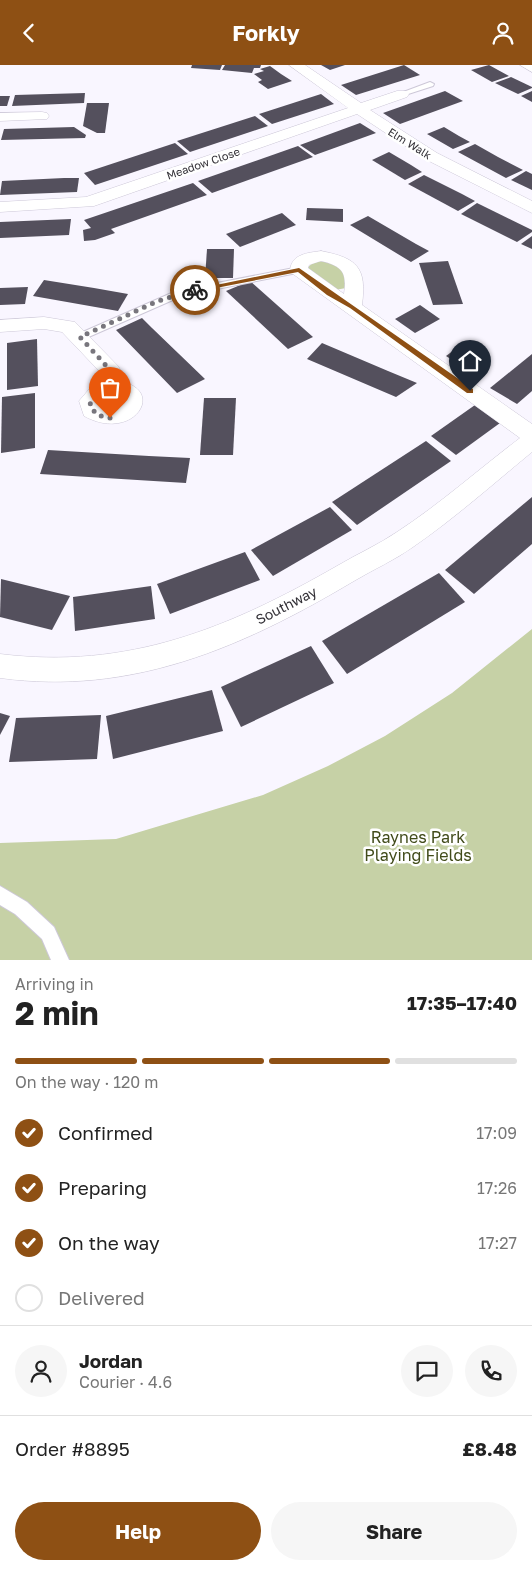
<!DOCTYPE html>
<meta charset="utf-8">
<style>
:root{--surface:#fff;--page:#f6f6f6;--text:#222;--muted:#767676;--line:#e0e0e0;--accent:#8e5014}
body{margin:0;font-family:"Golos Text",sans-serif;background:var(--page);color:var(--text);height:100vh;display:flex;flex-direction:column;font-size:19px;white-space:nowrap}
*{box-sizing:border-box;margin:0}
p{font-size:16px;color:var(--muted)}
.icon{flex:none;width:28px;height:28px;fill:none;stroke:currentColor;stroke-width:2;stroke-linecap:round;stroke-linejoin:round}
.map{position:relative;height:895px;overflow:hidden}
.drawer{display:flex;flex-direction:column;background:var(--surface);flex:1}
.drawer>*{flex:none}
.pin{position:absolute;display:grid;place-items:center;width:42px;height:42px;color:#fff;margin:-51px -21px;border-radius:50% 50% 50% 0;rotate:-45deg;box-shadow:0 0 5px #0007}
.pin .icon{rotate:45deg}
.courier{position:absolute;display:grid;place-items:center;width:50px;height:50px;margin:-25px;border:4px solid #8e5014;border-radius:50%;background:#fff;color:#222;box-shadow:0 1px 6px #0007}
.headline em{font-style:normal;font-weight:700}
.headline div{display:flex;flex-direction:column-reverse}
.headline{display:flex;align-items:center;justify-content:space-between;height:85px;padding:0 15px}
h1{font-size:32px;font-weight:700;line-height:38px}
.bar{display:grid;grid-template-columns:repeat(4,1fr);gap:8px 5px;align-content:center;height:60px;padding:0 15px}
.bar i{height:6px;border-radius:4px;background:var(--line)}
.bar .on{background:var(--accent)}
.bar p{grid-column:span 4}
.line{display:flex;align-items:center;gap:12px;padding:0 15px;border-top:1px solid var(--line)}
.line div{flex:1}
.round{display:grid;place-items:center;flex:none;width:52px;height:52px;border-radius:26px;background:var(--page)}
ol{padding:0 15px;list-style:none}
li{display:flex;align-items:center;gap:15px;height:55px}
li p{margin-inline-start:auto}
li .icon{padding:5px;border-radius:50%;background:var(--accent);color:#fff;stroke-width:4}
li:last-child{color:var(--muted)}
li i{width:28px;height:28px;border:2px solid var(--line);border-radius:50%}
.button{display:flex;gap:10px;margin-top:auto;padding:10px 15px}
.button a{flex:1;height:58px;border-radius:30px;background:var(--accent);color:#fff;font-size:20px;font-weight:700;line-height:58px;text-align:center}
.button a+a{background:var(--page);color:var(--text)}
header{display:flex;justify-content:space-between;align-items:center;height:65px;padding:0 15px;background:var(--accent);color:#fff;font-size:22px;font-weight:700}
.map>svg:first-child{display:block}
.green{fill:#c6d1a6}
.building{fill:#54505d}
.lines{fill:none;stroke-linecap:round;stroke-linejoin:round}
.service-casing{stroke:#cdc8d8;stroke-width:2}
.minor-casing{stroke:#cdc8d8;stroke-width:1}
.service{fill:#fff;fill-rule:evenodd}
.minor{fill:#fff;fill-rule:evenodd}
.route{fill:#8e5014}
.done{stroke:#78767d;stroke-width:5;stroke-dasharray:0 9}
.labels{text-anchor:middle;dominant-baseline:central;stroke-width:5;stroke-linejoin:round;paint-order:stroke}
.far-street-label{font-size:11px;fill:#333137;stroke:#fff}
.street-label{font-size:14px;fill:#333137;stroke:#fff}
.near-park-label{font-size:16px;fill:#414b1a;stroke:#fff}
</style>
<header><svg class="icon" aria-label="back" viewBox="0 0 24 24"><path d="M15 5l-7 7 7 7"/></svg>Forkly<svg class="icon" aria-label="person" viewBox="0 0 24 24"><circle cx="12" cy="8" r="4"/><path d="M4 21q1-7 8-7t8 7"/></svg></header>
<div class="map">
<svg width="532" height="895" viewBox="0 0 532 895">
<rect width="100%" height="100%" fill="#f9f6ff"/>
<g class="green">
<path d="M315,196C328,196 337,199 346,209V223L335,225L307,203Z"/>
<path d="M532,564V895H0V778L116,774L263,730L328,701L385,671L452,628Z"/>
</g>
<g class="building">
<path d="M192,0H222L220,5L191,3Z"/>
<path d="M225,0H261L260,3H254L252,8L222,5Z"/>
<path d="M321,0H345L330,5Z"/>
<path d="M404,0L420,10L356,30L341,20Z"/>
<path d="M489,0L498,5L509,11L492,17L471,5Z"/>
<path d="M270,1L281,9L292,16L268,24L258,17L262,15L254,9L264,6L260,4Z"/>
<path d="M511,12L532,22V23L518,29L495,18Z"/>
<path d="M445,26L463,36L400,59L383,48Z"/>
<path d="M532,26V37L521,31Z"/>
<path d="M85,28L84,38L12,41L15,30Z"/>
<path d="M321,29L334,39L272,59L259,49Z"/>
<path d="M0,31H10L7,41H0Z"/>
<path d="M87,38H109L105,68H97L83,61Z"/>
<path d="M255,51L268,61L190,87L177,76Z"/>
<path d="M360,58L376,68L315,90L300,80Z"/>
<path d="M74,62L86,70L85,73L1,75L4,64Z"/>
<path d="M444,62L459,71L470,77L453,84L427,69Z"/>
<path d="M175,78L188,89L95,120L84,108Z"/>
<path d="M475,79L498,92L523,105L506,113L458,87Z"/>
<path d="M298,81L313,92L212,128L198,116Z"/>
<path d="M389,87L411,100L422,107L405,115L372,95Z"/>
<path d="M526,106L532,109V125L511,115Z"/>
<path d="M424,110L462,129L475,136L458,146L408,119Z"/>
<path d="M64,113H79L77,127L0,130L2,116Z"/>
<path d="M193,118L207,130L111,164L115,168L95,175L84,176L83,165L91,163L84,155Z"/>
<path d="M477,138L532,165V167L517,177L461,149Z"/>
<path d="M307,143L343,144V157L306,155Z"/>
<path d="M282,148L296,160L240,182L226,169Z"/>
<path d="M368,151L416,179L429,186L411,197L350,160Z"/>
<path d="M71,154L69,170L0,173V157Z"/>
<path d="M532,171V184L521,179Z"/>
<path d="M207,184H234L233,213H205Z"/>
<path d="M448,196L463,239L433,240L419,198Z"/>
<path d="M44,215L94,223L128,229L118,246L33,231Z"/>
<path d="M250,216L313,272L288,284L226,226Z"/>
<path d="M28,222L25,239L0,240V223Z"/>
<path d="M420,240L440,254L415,268L395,254Z"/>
<path d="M142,253L152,263L205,314L177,328L116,265Z"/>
<path d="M37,274L38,321L7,325V278Z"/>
<path d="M322,278L388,306L417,318L396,332L307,294Z"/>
<path d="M461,280L475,290L460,300L446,291Z"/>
<path d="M532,289V326L517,339L490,323Z"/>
<path d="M35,328V383L1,388L2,332Z"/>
<path d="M204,333H236L233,390H200Z"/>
<path d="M475,340L500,358L456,390L431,371Z"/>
<path d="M426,376L451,396L357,460L332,437Z"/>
<path d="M48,385L149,391L190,393L186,418L40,409Z"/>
<path d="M532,432V479L474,529L445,505Z"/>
<path d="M330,442L352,465L273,511L251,485Z"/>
<path d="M245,487L260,515L170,549L157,519Z"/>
<path d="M439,508L465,537L347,609L322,576Z"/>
<path d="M1,514L70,531L52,565L0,552Z"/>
<path d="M151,521L155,554L75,566L73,532Z"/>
<path d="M311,581L334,618L241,662L221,622Z"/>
<path d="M212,625L223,666L113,694L106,651Z"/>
<path d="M0,648L10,651L0,670Z"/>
<path d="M101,650L97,694L9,697L16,653Z"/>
</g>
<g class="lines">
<g class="service-casing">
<g id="service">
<path d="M430,17L434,19L433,21L402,31L398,29Z"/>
<path d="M299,202L304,205L302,207L182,231L84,274H76L75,272L76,270L176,226Z"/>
<path d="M0,821L27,837L54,862L69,895H51L42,874L15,849L0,840Z"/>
</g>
</g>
<g class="minor-casing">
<g id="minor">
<path d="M289,0H305L361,38L397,26H407L409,29L407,32L370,45L437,88L532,136V148L425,94L357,49L94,141L0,147V137L86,132L348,43Z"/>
<path d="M520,0H532V7Z"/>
<path d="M42,47L47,48L49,51L47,54L0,56V48Z"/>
<path d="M321,186C357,193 367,202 362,240L532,359V387C493,419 455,453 413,482C395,495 374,504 354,516C243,582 132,631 0,613V589C128,605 229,563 337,501C357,489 378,480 397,467C440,439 479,404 520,373L293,209L290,205C292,189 307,188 321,186ZM321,196C343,201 347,208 344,229L308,203L309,200Z"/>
<path d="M44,252L75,257L118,301L121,306L122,317C166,326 133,378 84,351L79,336L91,322L101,318V308L62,267L44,264L0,267V255ZM113,329L121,333V339L113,345L102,342L101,337L105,332Z"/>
</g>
</g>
<use href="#service" class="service"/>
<use href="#minor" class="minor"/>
</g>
<path class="route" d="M299,203L473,324V328H467L350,243L327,230L298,207L195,227L192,225Z"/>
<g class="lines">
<path class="done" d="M110,353L97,350L90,341C91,329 101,324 112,322L111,306L80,272L158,236L195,225"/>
</g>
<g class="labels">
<g class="far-street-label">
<text transform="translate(410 78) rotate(32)">Elm Walk</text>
<text transform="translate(203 98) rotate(-19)">Meadow Close</text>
</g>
<g class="street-label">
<text transform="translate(286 540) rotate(-27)">Southway</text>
</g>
<g class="near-park-label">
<text x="418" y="772">Raynes Park<tspan x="418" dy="18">Playing Fields</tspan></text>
</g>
</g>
</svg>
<div class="pin" style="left:110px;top:353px;background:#ea580c"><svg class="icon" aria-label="bag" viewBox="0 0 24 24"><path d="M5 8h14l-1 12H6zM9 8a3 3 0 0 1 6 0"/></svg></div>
<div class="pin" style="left:470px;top:326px;background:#1f2937"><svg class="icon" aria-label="home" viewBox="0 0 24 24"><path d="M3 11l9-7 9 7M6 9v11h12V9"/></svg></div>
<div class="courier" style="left:195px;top:225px"><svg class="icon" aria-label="bike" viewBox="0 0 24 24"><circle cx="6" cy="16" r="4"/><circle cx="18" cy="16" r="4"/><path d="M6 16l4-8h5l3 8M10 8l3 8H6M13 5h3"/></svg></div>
</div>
<section class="drawer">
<div class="headline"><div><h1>2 min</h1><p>Arriving in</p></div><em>17:35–17:40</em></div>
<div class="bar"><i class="on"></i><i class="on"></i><i class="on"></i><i></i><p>On the way · 120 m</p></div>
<ol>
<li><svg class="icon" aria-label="check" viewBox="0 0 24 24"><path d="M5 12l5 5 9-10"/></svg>Confirmed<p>17:09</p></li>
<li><svg class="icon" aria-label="check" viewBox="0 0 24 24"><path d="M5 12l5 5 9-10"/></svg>Preparing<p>17:26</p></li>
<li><svg class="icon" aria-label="check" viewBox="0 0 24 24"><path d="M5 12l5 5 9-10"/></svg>On the way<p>17:27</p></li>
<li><i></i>Delivered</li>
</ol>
<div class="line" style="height:90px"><a class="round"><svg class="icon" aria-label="person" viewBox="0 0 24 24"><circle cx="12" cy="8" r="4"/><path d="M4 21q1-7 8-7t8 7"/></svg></a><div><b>Jordan</b><p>Courier · 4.6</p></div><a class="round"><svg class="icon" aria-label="chat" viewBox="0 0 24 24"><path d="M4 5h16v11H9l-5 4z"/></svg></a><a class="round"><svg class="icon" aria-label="phone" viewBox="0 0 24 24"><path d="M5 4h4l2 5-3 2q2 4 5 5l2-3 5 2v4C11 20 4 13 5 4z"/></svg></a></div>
<div class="line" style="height:65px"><div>Order #8895</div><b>£8.48</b></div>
<div class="button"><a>Help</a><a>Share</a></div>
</section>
